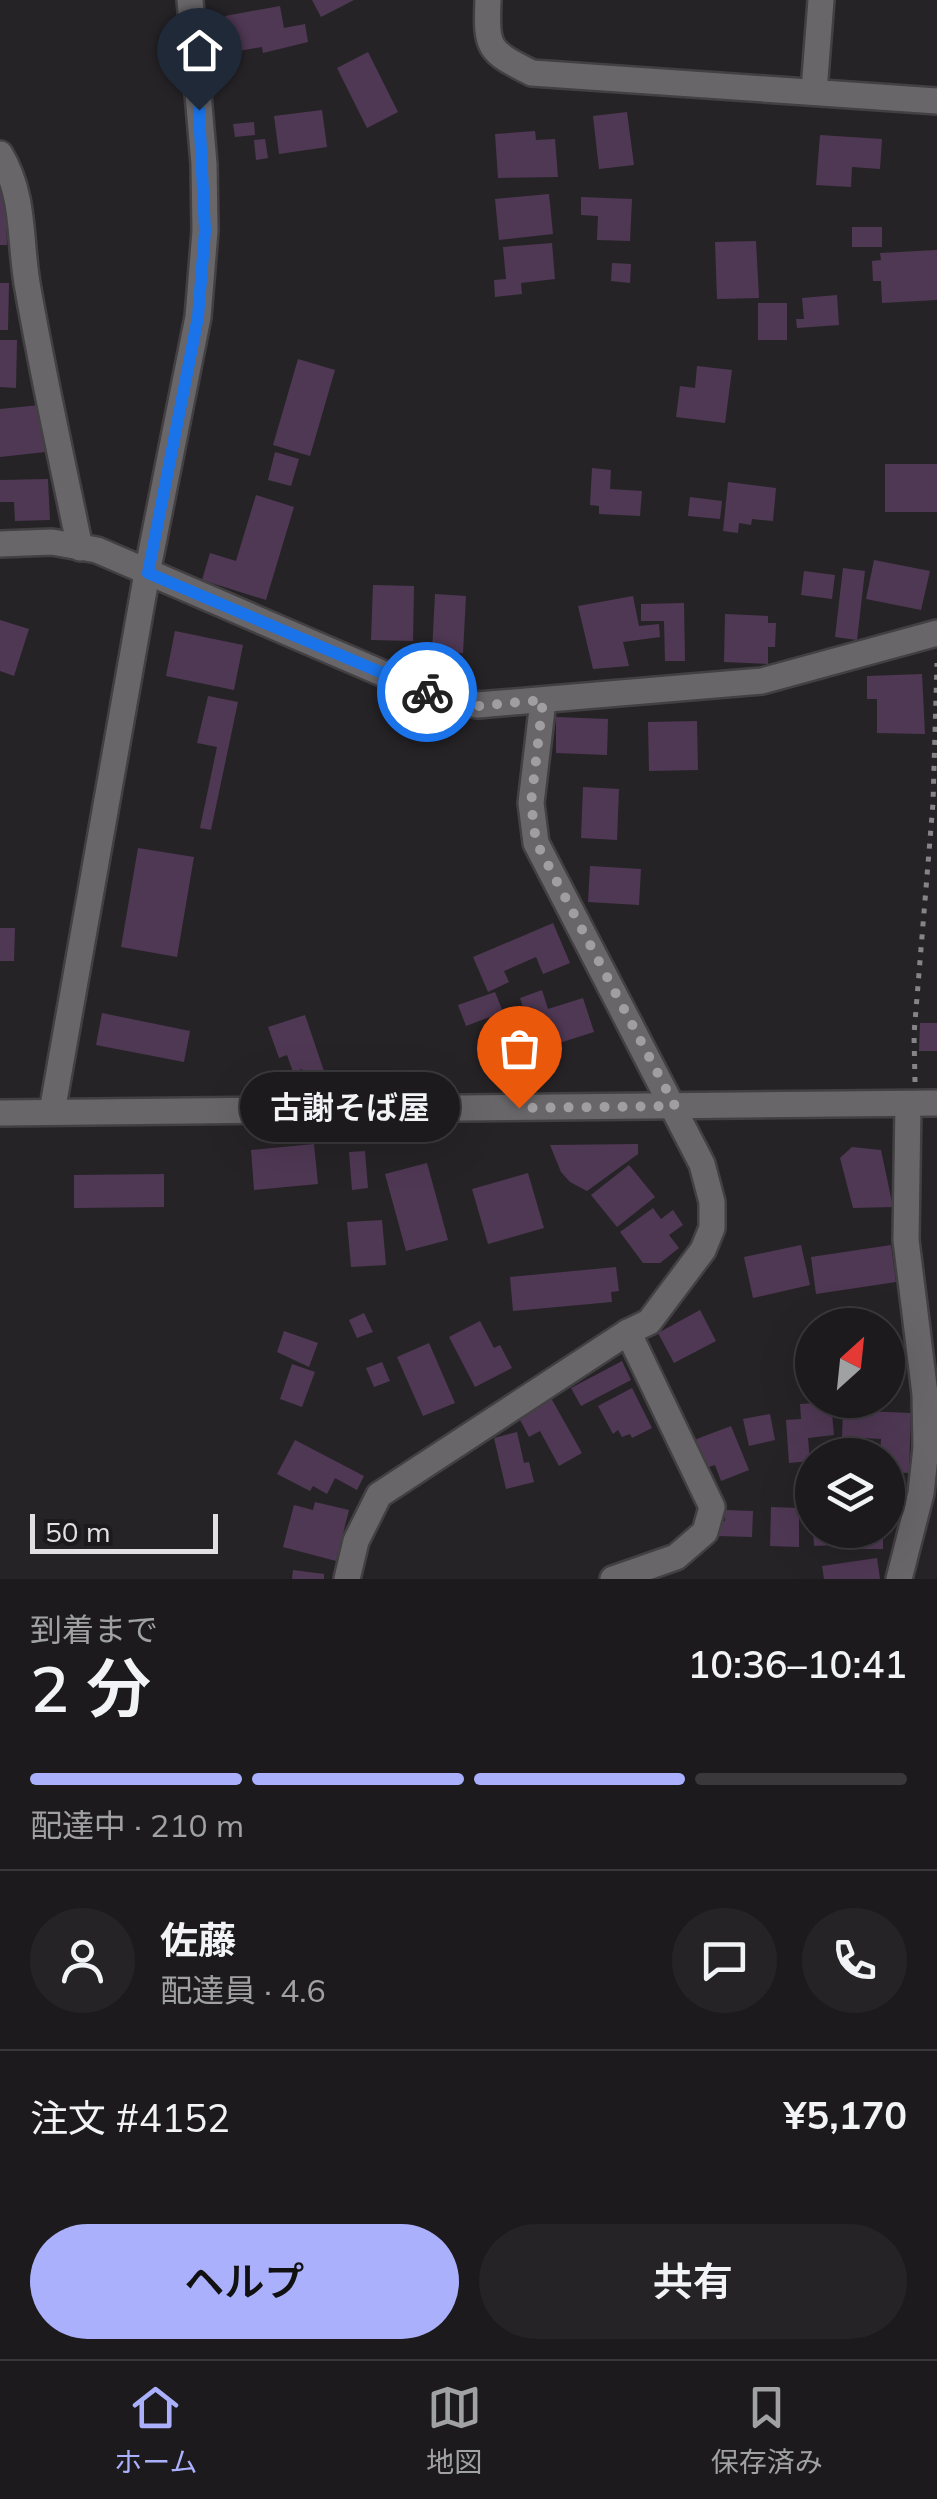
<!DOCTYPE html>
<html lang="ja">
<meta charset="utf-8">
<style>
:root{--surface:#1c1a1c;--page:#252325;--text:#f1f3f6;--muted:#a0a1a3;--line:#3a383b;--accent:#aab0fb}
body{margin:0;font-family:Mulish,"Noto Sans JP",sans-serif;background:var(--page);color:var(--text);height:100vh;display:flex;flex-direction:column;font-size:38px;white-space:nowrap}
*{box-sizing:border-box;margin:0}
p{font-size:32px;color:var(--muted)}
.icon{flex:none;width:55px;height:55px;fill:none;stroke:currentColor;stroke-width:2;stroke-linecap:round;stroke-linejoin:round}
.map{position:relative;height:1579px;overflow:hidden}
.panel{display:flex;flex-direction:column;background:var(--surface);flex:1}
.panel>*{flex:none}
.needle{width:65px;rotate:27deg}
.controls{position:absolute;left:795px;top:1308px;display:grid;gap:20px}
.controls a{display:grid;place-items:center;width:110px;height:110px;border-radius:50%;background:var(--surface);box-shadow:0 10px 40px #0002,0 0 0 2px var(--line);font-size:50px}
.scale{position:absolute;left:30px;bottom:25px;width:188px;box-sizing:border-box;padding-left:10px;border:5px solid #e2e0e2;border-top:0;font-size:28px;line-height:35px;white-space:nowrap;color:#e2e0e2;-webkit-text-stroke:8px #1c1a1d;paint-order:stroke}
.pin{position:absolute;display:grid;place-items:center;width:85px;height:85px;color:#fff;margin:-102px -42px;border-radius:50% 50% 50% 0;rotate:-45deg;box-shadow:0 0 10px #0007}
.pin .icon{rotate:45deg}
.courier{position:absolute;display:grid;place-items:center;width:100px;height:100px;margin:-50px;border:8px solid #1a73e8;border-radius:50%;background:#fff;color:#222;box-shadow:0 2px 12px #0007}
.bubble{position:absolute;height:70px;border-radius:35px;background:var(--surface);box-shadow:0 10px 40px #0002,0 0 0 2px var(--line);font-size:32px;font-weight:600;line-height:70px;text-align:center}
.headline em{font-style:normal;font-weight:600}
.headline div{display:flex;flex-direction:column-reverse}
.headline{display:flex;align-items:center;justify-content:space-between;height:170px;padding:0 30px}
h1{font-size:65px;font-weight:600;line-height:75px}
.bar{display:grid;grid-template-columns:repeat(4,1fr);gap:15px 10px;align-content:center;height:120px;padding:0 30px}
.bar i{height:12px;border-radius:8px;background:var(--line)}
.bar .selected{background:var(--accent)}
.bar p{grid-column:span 4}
.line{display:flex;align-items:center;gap:25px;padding:0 30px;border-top:2px solid var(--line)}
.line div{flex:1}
.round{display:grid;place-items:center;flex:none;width:105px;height:105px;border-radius:52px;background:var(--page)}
.cta{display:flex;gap:20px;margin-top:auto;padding:20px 30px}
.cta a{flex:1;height:115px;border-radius:60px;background:var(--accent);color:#111;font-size:40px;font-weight:600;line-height:115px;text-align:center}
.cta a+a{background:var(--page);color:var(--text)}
.dock{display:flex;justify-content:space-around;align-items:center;height:140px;border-top:2px solid var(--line);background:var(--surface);font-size:28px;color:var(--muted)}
.dock a{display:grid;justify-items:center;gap:5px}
.dock .selected{color:var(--accent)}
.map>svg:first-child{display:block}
.building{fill:#4f3854}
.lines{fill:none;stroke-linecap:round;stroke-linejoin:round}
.minor-casing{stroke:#424042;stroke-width:30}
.path{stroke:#878487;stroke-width:5;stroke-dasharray:5 8;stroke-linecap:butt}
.minor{stroke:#696669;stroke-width:25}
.done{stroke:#a09ea0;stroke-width:10;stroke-dasharray:0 18}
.route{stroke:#1a73e8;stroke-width:12}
</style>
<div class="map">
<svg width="937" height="1579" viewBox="0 0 937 1579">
<rect width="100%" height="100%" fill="#262326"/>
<g class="building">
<path d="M312,0H354L321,17Z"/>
<path d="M280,6L284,28L305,24L308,42L263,53L262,47L232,52L225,16Z"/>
<path d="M368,52L398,112L367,128L337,68Z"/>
<path d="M322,110L327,147L279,154L274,116Z"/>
<path d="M627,112L634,165L599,169L593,116Z"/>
<path d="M254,122L255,135L235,137L233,124Z"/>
<path d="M535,131L536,140L555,139L558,177L498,178L495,134Z"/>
<path d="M820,135L882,139L880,169L852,167L851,187L816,185Z"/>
<path d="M265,139L268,158L256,160L254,140Z"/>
<path d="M0,188H5L7,245H0Z"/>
<path d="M549,194L553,234L499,240L495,199Z"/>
<path d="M581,197L632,199L630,241L597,240L598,216L581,215Z"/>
<rect x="852" y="227" width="30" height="20"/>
<path d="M756,241L759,298L717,299L715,242Z"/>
<path d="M552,243L555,279L521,283L522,294L495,297L494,280L506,279L503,247Z"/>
<path d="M937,250V300L882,303L881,281H873L872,261L881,260L880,253Z"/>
<path d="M612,263L631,264L630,283L611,281Z"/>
<path d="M0,283H9L8,330H0Z"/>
<path d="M837,295L839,325L797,328L796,319H804L802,298Z"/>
<rect x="758" y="303" width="29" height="37"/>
<path d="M0,340H17L16,388L0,387Z"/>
<path d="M298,359L335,370L310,456L273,445Z"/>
<path d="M697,366L732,370L725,423L676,417L680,386L695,388Z"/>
<path d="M40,405L45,452L0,457V409Z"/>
<path d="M275,452L299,459L291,486L268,480Z"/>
<rect x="885" y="464" width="52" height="48"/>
<path d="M592,468L611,470L610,489L642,491L640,516L599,514V506L590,505Z"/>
<path d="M48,479L50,520L15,521L14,502H0V480Z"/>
<path d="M728,482L776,488L773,521L752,519L751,525L739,523L738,533L723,531Z"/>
<path d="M256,495L294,507L266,600L202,580L210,553L236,561Z"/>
<path d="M690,497L722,501L720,519L688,516Z"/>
<path d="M874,560L930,571L921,610L866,599Z"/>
<path d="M843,568L865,571L857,640L835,637Z"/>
<path d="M804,571L835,575L832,599L801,595Z"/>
<path d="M373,585L414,586L413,641L371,640Z"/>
<path d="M435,594L466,596L463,653L432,652Z"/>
<path d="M633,596L639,626L659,624L660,637L623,642L629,666L593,669L578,606Z"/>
<path d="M684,603L685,661H665L664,621H641V604Z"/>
<path d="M725,614L768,616V623H776L775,647H768V664L724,662Z"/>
<path d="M0,620L29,629L14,676L0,671Z"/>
<path d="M175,631L243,645L234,690L166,676Z"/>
<path d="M922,674L925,734L877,733V699H867V676Z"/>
<path d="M208,696L238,702L211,830L200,828L217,747L197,743Z"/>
<path d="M556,717L608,719L607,755L556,753Z"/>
<path d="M697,721L698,770L649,771L648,722Z"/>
<path d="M583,787L619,789L617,840L581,838Z"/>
<path d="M138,848L194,857L177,957L121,947Z"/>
<path d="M590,866L641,869L639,905L588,902Z"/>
<path d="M553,923L570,963L543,974L536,957L504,971L509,982L488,992L473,957Z"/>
<path d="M0,928H15L14,961H0Z"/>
<path d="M542,990L548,1009L583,998L594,1032L537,1050L520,998Z"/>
<path d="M495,992L503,1012L466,1026L458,1005Z"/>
<path d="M102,1013L190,1031L184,1062L96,1045Z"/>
<path d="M305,1015L326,1077L307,1083L302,1069L293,1072L287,1055L279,1058L268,1027Z"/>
<path d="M920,1023H937V1051H919Z"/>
<path d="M314,1144L318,1184L254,1190L251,1150Z"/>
<path d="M638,1144V1154L587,1191L570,1182L561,1172L550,1145Z"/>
<path d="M852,1147L881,1150L893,1207L853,1208L840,1158Z"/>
<path d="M365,1151L368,1188L352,1190L349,1152Z"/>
<path d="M427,1163L448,1240L406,1251L385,1174Z"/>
<path d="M629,1165L655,1197L617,1227L591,1195Z"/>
<path d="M528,1173L544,1228L488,1244L472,1189Z"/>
<path d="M164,1174V1207L74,1208V1175Z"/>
<path d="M653,1208L661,1219L673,1210L683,1225L669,1235L679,1248L660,1263H643L620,1232Z"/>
<path d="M382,1220L386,1265L351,1267L347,1222Z"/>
<path d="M801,1245L810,1285L753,1298L744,1257Z"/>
<path d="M891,1245L896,1282L816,1294L811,1257Z"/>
<path d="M616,1267L619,1291L611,1292L612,1302L513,1311L510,1277Z"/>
<path d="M700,1310L716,1341L674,1363L658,1333Z"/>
<path d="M364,1313L373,1332L357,1338L349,1320Z"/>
<path d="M480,1321L494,1348L500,1345L512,1368L475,1387L449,1337Z"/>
<path d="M284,1331L318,1343L309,1367L277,1352Z"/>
<path d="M429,1343L455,1403L423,1416L397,1357Z"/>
<path d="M622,1361L631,1380L581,1406L571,1388Z"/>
<path d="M382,1362L390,1381L374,1387L366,1368Z"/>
<path d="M292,1364L315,1372L302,1407L280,1399Z"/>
<path d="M632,1388L652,1428L632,1438L630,1434L622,1437L618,1430L613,1434L598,1406Z"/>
<path d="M551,1398L582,1453L559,1466L540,1431L529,1437L518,1416Z"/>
<path d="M831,1402L834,1435L808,1438L810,1461L789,1463L786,1420L801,1419L800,1404Z"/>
<path d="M843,1410L911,1413L909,1473L888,1472V1455H880L881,1439L842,1437Z"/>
<path d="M770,1414L775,1440L749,1446L743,1419Z"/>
<path d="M731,1426L749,1470L721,1481L715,1465L706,1468L694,1440Z"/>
<path d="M517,1432L524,1463L529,1462L534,1482L506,1489L494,1438Z"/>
<path d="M295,1440L364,1476L357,1490L335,1478L327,1494L313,1486L310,1491L277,1474Z"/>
<path d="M315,1502L349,1510L336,1561L283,1547L294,1505L313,1510Z"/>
<path d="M771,1507L799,1508V1547L770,1546Z"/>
<path d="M725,1510L753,1511L752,1537L718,1536L719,1521H725Z"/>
<path d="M813,1530H837V1545L814,1546Z"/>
<path d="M855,1530H883V1549H854Z"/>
<path d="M877,1558L880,1579H824L822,1566Z"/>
<path d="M293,1570L324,1574V1579H292Z"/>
</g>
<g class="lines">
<g class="minor-casing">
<g id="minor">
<path d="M488,0C486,49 488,51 532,73L937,101"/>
<path d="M814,91L821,0"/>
<path d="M0,154C26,197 19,242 28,289C43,375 62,461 80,548"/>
<path d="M0,544L52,542L97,550L435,696L478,705L762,681L937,633"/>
<path d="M52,1112L147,573L198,317L205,231L204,164L190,0"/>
<path d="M0,1113L937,1103"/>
<path d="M347,1579L356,1541L379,1495L628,1332L649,1322L703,1250L712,1228V1202L702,1164L536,843L531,803L543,701"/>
<path d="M613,1579L676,1557L705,1532L712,1507L628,1332"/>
<path d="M899,1579L921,1493L926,1448L925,1394L906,1240L908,1104"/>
</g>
</g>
<path class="path" d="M915,1082L914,1034L933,803L937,663"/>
<use href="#minor" class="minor"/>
</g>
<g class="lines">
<path class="done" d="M427,692L478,706L543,700L531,803L536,842L675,1106L519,1108"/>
<path class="route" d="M199,110L205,231L198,317L148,573L427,692"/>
</g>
</svg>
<div class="controls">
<a><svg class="needle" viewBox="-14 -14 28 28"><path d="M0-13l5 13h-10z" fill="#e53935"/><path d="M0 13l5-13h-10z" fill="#a0a1a3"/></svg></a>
<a><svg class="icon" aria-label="layers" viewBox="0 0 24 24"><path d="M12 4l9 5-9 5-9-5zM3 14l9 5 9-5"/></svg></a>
</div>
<div class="scale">50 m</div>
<div class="pin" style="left:519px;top:1108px;background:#ea580c"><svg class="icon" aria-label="bag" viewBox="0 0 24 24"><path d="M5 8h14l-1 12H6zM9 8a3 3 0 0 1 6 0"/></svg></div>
<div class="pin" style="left:199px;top:110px;background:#1f2937"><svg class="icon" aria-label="home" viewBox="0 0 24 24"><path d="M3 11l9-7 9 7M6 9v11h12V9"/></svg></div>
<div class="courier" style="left:427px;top:692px"><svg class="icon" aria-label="bike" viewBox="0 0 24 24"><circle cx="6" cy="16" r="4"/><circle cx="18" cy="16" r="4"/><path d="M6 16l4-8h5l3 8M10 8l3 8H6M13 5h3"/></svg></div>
<div class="bubble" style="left:240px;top:1072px;width:220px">古謝そば屋</div>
</div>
<section class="panel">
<div class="headline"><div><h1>2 分</h1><p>到着まで</p></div><em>10:36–10:41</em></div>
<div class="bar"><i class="selected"></i><i class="selected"></i><i class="selected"></i><i></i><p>配達中 · 210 m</p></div>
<div class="line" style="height:180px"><a class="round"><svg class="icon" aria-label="person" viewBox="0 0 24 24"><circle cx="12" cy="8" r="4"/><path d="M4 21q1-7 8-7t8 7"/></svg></a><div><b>佐藤</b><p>配達員 · 4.6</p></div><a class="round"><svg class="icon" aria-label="chat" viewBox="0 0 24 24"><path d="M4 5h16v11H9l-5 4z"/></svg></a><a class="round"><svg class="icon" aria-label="phone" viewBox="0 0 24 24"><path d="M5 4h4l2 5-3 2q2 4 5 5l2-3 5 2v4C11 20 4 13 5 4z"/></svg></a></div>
<div class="line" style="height:130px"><div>注文 #4152</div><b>¥5,170</b></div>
<div class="cta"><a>ヘルプ</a><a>共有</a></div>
</section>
<nav class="dock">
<a class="selected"><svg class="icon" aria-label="home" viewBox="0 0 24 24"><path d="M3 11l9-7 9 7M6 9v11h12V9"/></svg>ホーム</a>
<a><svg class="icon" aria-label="map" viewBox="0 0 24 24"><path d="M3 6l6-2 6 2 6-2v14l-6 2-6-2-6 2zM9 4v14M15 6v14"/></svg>地図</a>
<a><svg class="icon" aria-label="saved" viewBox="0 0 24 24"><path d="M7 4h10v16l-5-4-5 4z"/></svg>保存済み</a>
</nav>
